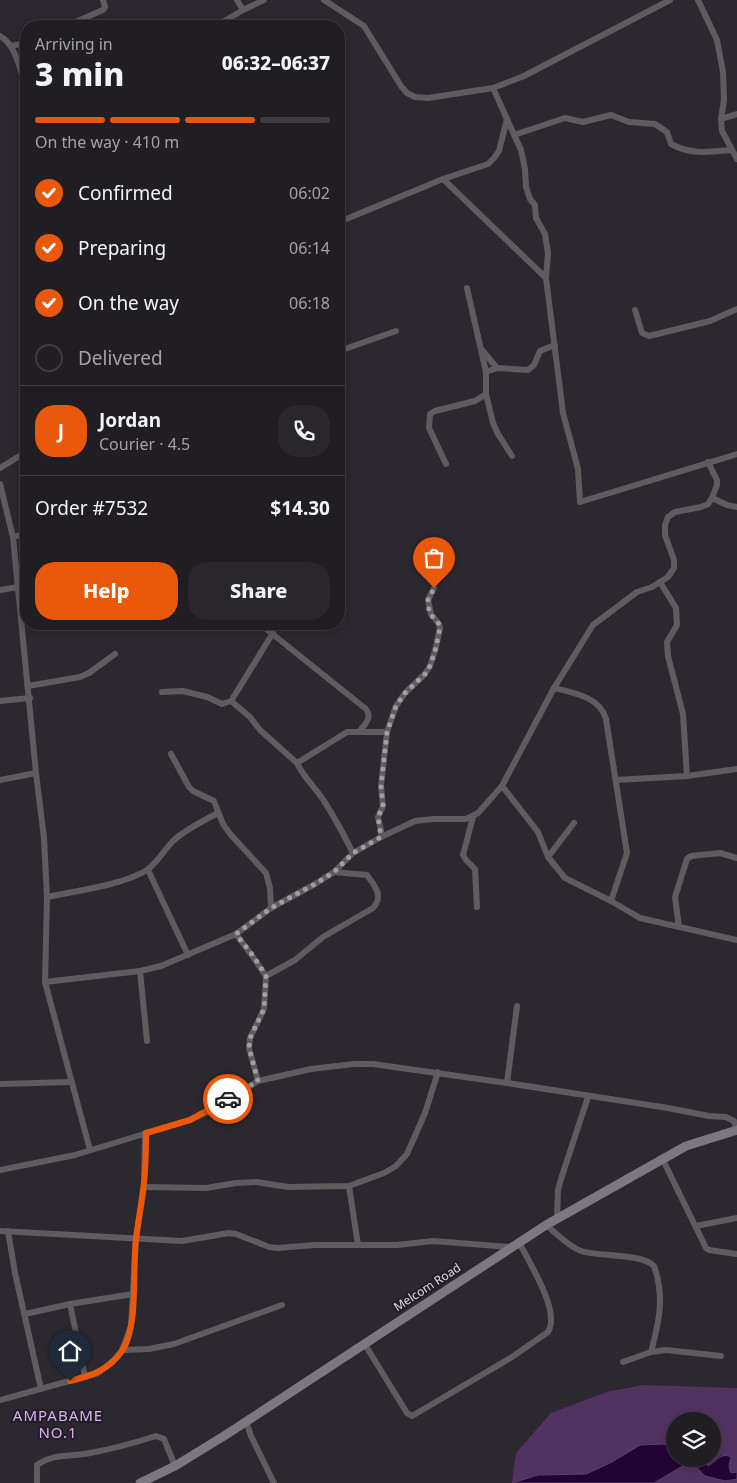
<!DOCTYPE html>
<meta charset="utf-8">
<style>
:root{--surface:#211e23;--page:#29272b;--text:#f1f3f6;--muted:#a2a2a6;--line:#3e3c41;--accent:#ea580c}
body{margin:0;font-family:"Noto Sans",sans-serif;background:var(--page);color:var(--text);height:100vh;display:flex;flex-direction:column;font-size:19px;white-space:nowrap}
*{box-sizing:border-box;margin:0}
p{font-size:16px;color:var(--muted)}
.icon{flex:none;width:28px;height:28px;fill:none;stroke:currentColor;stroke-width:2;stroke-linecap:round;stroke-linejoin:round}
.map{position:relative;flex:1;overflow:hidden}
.sheet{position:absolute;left:20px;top:20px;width:325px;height:610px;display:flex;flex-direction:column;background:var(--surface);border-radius:20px;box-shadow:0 2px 12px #0003,0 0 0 1px var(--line)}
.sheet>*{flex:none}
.buttons{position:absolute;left:666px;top:1412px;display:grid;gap:10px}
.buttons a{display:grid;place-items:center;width:55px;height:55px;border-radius:50%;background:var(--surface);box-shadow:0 2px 12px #0003,0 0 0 1px var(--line);font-size:25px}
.pin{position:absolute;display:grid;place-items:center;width:42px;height:42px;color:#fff;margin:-51px -21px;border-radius:50% 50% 50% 0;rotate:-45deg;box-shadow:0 0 5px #0007}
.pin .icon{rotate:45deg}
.courier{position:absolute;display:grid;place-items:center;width:50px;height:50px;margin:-25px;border:4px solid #ea580c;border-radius:50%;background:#fff;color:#222;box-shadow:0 1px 6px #0007}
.overview em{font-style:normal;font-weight:800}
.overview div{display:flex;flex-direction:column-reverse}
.overview{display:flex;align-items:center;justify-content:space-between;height:85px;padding:0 15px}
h1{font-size:32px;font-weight:800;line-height:38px}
.bar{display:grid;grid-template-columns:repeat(4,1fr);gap:8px 5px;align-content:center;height:60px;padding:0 15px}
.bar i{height:6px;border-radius:4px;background:var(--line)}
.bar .current{background:var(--accent)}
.bar p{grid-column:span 4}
.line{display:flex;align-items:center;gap:12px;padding:0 15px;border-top:1px solid var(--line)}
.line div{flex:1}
.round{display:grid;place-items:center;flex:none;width:52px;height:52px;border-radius:20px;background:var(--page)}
ol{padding:0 15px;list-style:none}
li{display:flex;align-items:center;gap:15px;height:55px}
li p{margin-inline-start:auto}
li .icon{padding:5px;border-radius:50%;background:var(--accent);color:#fff;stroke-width:4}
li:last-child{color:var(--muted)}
li i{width:28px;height:28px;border:2px solid var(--line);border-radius:50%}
.primary-button{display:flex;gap:10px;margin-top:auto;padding:10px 15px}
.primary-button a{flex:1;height:58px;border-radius:20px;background:var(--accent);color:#fff;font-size:20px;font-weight:800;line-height:58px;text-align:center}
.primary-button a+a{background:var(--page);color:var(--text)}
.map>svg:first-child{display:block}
.green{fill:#513362}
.water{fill:#250235;stroke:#5d4369}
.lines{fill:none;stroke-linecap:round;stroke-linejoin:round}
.minor{stroke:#5f5c60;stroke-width:6}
.secondary{stroke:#7c787f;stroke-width:9}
.done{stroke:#a19da3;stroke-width:5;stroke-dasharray:0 9}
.route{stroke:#ea580c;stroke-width:6}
.labels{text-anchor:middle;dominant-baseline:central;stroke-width:4;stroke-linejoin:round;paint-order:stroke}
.street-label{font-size:12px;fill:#e0dce2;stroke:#231e26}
.quarter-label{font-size:15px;letter-spacing:1px;fill:#d9b1f2;stroke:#231e26}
</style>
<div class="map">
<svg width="737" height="1483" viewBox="0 0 737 1483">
<rect width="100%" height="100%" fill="#2c282f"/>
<g class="green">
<path d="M643,1385L737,1388V1472L731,1473L729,1466L721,1455L708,1466L706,1459H712V1421H675V1446L662,1444L586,1474L538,1475L512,1483L516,1453L551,1413L607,1392Z"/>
<path d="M691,1461L705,1476L725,1481L737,1479V1483H654Z"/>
</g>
<path class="water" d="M662,1444L675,1446V1459H706L708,1466C717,1461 721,1452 731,1457L729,1466L731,1473L737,1472V1479L725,1481L705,1476L691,1461L654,1483H512L538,1475L586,1474L612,1462L640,1445Z"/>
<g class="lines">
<g class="minor">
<path d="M237,0L243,10"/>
<path d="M324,0L364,26L401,86L407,93L415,97L428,98L493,88L524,76L670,0"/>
<path d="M698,0L717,40L723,72L724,100L721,119L722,131L737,159"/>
<path d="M66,26L103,10L105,7L103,0"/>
<path d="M216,26L243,10L264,0"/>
<path d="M0,36C16,45 20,70 26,87"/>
<path d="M11,46L26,43"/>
<path d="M493,88L521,150L525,169L526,187L530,199L535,205L536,218L545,234L548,253L546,278L563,413L578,469L580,502L737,454"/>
<path d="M721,119L737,114"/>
<path d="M514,135L565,118L583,122L611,115L629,122L655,124L667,132L671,144C691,155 709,152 732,150"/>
<path d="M443,179L546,278"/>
<path d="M339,222L443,179L488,164L494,158L499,151L507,119"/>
<path d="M467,288L486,372V394L493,423L498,434L512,456"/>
<path d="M635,310L642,333L649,336L710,321L737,309"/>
<path d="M482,350L497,368"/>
<path d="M339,351L396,331"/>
<path d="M486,372L497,368L528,370L534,365L540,351L555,345"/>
<path d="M446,464L429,428L430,414L435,411L475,401L486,394"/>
<path d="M0,468L26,452"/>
<path d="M0,484L13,537L36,773L44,838L47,897L45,982L90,1150"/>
<path d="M712,498L727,505L737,507"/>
<path d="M13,537L26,533"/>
<path d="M660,582L676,608L677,625L667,642L668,656L683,714L687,776"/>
<path d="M0,590L18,587"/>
<path d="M260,624L366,709C373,718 364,725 359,732"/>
<path d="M273,633L231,701L250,717L260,730L297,763C303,777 316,788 324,801C335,818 344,835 353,853"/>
<path d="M28,686L80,677L89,673L115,654"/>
<path d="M554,688C574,693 600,697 606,719L627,853L611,901"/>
<path d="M162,692L183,691L207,697L222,704L231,701"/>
<path d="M0,701L30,698"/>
<path d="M171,754L189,787L193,791L214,801L223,824L231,835L266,873L270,888L271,908"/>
<path d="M297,763L347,732H387"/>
<path d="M0,780L36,773"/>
<path d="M616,780L687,776L737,769"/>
<path d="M502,786L538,832L548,857L565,878L611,901L640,918L737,940"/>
<path d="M473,817L463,855L466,860L475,869L477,907"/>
<path d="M381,837V830L378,817L383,806L381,786L387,732L396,706L405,693L425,674L430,666L435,651L440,628L439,624L431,614L428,600L434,588"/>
<path d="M548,857L574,823"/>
<path d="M148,870L188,955"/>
<path d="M47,897C76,891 123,885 147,870C157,863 164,850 173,841C186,829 203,821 218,813"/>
<path d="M679,927L675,897L687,859L691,856L720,853L737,858"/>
<path d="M236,934L253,957L266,976L264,1009L250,1038L249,1048L258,1081"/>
<path d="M140,971L147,1041"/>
<path d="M266,976L295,960L323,937L373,908C384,896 375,886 367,875L334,872"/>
<path d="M45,982L140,971L161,966L236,934L271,908L315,884L334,872L353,853L381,837L415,821L434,819H466L478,813L502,786L554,688L593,625L637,592L652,587L668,577L674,568V560L665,535V525L668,517L675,512L701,507L708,504L712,498L717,485V480L708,462"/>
<path d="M507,1083L517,1006"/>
<path d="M0,1084L72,1082"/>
<path d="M662,1158L706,1248L709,1250L737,1254"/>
<path d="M0,1170L75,1155L190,1120L211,1110L258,1081L311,1069L354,1064H373L507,1083L668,1108L709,1116L726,1117L734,1121L737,1130"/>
<path d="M349,1186L358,1245"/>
<path d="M144,1187L206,1188L236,1183L256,1182L288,1187L349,1186L384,1173L396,1166L407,1154L425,1113L438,1072"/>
<path d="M557,1219L558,1190L561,1179L588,1097"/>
<path d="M546,1225C556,1233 568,1246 581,1251C600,1257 641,1253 654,1266C665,1297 659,1322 651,1352"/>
<path d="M696,1226L737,1218"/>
<path d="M0,1231L182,1241L229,1233L236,1234L269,1247L278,1248L314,1245H397L433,1241L511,1247"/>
<path d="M8,1231L15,1273L41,1389"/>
<path d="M70,1304L85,1377"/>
<path d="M25,1314L70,1304L133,1294"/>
<path d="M364,1343L407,1413L412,1416L512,1357L548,1332C561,1311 529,1263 519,1242"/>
<path d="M122,1350L149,1349L174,1344L282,1305"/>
<path d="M623,1362L651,1352L666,1350L721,1356"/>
<path d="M0,1400L98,1373L114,1360L122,1350L131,1326L136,1239L144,1187L145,1133"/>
<path d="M246,1421L251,1436L274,1483"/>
<path d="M37,1483V1465C54,1453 71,1457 90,1453C112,1449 134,1443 156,1436L164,1439L175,1466"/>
</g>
<path class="secondary" d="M140,1483L175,1466L224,1436L546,1225L686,1146L737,1130"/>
</g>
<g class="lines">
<path class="done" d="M228,1099L258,1081L249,1048L250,1038L264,1009L266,976L254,957L236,934L271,908L315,884L334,872L353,853L381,837L378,817L383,806L381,786L387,732L396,706L405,693L425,674L430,666L435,651L440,628L439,624L430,614L428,605V600L434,588"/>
<path class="route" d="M70,1381C91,1376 109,1370 122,1351C139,1326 132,1269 136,1239C138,1222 141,1206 143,1190C146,1171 146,1152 146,1133L190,1120L228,1099"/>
</g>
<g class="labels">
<g class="street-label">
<text transform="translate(427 1287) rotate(-33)">Melcom Road</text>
</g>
<g class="quarter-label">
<text x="58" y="1415">AMPABAME<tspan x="58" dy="17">NO.1</tspan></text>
</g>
</g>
</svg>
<div class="buttons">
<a><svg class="icon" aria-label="layers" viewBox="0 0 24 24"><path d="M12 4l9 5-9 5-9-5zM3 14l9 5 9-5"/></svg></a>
</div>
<div class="pin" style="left:434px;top:588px;background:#ea580c"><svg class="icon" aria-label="bag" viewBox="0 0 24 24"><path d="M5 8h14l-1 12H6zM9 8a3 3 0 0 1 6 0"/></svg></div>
<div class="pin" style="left:70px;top:1381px;background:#1f2937"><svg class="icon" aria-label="home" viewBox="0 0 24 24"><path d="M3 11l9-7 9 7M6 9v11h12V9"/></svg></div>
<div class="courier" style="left:228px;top:1099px"><svg class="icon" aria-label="car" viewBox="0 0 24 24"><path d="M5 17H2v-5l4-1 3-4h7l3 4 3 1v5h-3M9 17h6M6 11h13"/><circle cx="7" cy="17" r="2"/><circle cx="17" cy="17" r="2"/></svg></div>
<section class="sheet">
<div class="overview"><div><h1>3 min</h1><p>Arriving in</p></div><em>06:32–06:37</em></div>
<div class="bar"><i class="current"></i><i class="current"></i><i class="current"></i><i></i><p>On the way · 410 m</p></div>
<ol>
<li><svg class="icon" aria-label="check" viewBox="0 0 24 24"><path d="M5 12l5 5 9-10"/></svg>Confirmed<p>06:02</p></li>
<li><svg class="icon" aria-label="check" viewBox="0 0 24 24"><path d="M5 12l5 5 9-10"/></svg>Preparing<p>06:14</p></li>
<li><svg class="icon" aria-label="check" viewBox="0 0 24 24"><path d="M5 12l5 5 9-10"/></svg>On the way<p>06:18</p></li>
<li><i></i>Delivered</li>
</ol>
<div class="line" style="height:90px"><b class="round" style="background:var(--accent);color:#fff">J</b><div><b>Jordan</b><p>Courier · 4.5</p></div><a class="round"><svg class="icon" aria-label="phone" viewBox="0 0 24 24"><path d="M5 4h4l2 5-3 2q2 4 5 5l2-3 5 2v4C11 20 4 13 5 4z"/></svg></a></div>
<div class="line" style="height:65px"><div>Order #7532</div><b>$14.30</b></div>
<div class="primary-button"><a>Help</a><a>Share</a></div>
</section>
</div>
